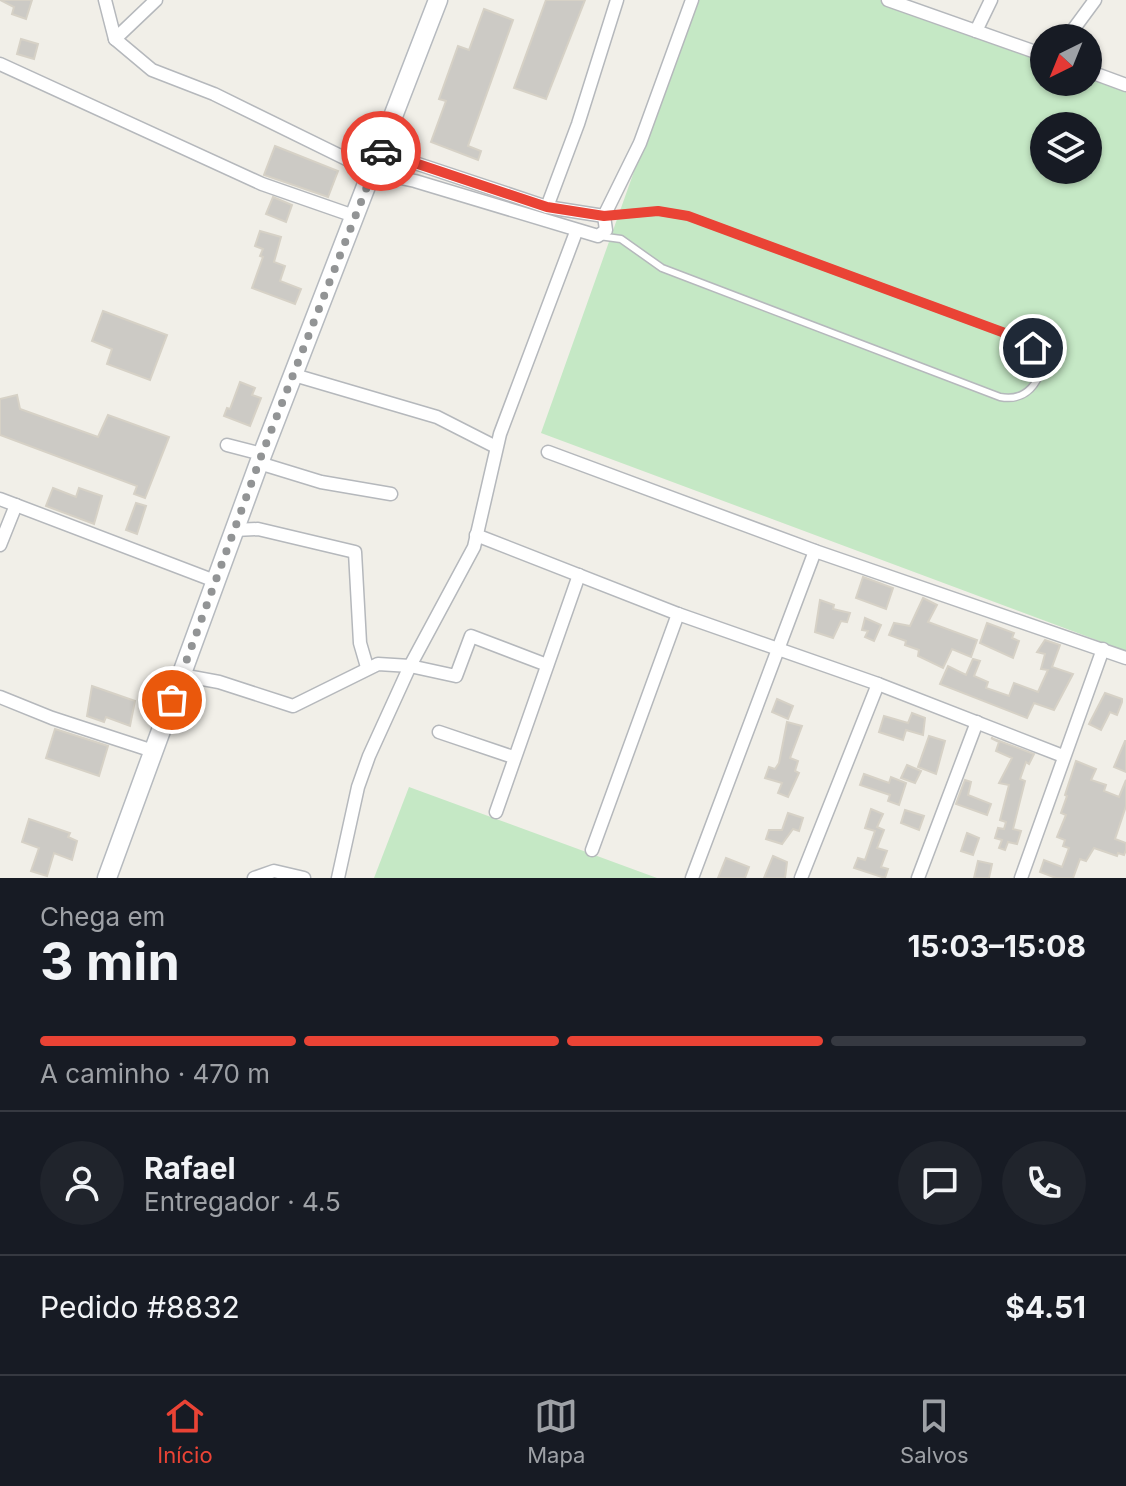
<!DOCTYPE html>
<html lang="pt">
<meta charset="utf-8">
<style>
:root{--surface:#171b24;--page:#20242c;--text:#f1f3f6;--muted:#9ea1a6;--line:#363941;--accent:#ea4335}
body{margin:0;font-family:Inter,sans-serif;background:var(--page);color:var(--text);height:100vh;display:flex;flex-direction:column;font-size:30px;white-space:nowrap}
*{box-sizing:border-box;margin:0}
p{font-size:26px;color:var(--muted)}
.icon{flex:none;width:44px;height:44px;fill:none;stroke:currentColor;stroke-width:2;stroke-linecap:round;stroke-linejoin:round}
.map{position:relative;height:878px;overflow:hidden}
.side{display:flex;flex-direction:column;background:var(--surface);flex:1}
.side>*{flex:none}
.needle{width:52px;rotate:223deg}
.tools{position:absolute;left:1030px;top:24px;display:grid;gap:16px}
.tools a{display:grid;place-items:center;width:72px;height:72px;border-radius:50%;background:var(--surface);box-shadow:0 2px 6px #0004;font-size:40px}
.pin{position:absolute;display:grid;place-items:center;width:68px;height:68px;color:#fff;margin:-34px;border:4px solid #fff;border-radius:50%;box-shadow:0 2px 8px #0007}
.courier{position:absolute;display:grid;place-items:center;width:80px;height:80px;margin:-40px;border:6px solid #ea4335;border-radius:50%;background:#fff;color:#222;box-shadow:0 2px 10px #0007}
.headline em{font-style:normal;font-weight:700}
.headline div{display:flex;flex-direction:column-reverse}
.headline{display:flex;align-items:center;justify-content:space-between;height:136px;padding:0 40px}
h1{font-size:52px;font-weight:700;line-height:60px}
.bar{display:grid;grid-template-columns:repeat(4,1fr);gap:12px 8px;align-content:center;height:96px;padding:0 40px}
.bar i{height:10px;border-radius:6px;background:var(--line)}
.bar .active{background:var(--accent)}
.bar p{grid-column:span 4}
.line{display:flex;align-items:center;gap:20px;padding:0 40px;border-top:2px solid var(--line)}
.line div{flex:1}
.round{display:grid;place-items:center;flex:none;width:84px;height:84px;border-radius:42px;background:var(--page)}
.tabs{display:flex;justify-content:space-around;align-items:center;height:112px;border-top:2px solid var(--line);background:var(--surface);font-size:22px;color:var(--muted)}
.tabs a{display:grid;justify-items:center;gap:4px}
.tabs .active{color:var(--accent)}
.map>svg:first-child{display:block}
.green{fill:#c5e8c5;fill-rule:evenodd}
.building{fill:#cccac5;stroke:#d6d1c6;stroke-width:2}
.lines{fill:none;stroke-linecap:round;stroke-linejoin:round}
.lane-casing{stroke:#b5b8bc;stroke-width:9}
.street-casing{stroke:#b5b8bc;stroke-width:15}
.secondary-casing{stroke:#b6babf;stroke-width:21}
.lane{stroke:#fff;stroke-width:6}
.street{stroke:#fff;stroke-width:12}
.secondary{stroke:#fff;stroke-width:18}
.done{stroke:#929495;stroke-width:8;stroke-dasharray:0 14.4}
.route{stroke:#ea4335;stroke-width:10}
</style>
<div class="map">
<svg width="1126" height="878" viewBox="0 0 1126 878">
<rect width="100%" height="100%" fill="#f1efe8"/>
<g class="green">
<path d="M695,0H880L1044,60V82H1088V77L1126,91V651L541,433ZM1044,126H1088V170H1044Z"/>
<path d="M409,787L657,878H374Z"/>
</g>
<g class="building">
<path d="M0,0H32L26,19L12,14L14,7Z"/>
<path d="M546,0H585L546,99L514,88Z"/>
<path d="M484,9L513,20L468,146L481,151L478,160L431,142L446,101L439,99L458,46L469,50Z"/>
<path d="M21,39L38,44L34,59L17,54Z"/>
<path d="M275,146L338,171L328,197L264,175Z"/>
<path d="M273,197L292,205L286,222L266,214Z"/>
<path d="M260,231L281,237L274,262L285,266L280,281L301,289L295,304L252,288L263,257L260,256L263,249L255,246Z"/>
<path d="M103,311L167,335L150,380L107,364L112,349L92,341Z"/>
<path d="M240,382L255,388L252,395L261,398L250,426L224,416L227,408L230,409Z"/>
<path d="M17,395L20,409L98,437L108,415L169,437L145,498L134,494L137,486L0,435V399Z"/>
<path d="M53,488L76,497L79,488L102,496L94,524L46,506Z"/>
<path d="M136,503L146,506L137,534L126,530Z"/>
<path d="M863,577L893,588L886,609L856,598Z"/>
<path d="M923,598L937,605L928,622L977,640L971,657L952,649L943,668L918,656L919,650L905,645L906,641L889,635L894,623L910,626Z"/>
<path d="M820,600L834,605L833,609L850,613L847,622L841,621L833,638L815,632Z"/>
<path d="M865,618L881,625L874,641L865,637L868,631L862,630Z"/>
<path d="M987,623L1014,633L1012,638L1019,641L1013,658L980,643Z"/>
<path d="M1045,640L1060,645L1052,667L1073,674L1054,710L1034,703L1027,718L940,684L948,666L966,675L973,659L980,661L974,676L988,682L986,688L1009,696L1014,683L1038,692L1048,670L1041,669L1045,654L1037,652Z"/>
<path d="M92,686L135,701L130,726L106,717L104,722L87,716Z"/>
<path d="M1105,693L1122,699V702L1117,715L1110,712L1101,730L1089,724Z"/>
<path d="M777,699L793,706L788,719L772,712Z"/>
<path d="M912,713L925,718L923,735L906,730L903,740L879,732L884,716L908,723Z"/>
<path d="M787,722L802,726L790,758L798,761L795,771L799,773L788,797L778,793L782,783L765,778L769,767L775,769L779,763Z"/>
<path d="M55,729L108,746L99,776L46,758Z"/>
<path d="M929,736L945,741L936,774L918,767Z"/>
<path d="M991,738L1034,754L1029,764L1026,762L1020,779L1025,781L1013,829L1021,831L1017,844L1008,842L1005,850L999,848L1002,840L995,838L998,828L1004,829L1006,822L1000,820L1009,785L999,783L1012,758L996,751L999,742Z"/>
<path d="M1125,741H1126V772L1114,767Z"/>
<path d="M1076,761L1096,769L1091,780L1106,785L1104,791L1119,797L1126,780V806L1115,839L1126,843V850L1124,855L1118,853L1117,856L1094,848L1086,861L1080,859L1073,878H1056L1040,872L1044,860L1062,867L1069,848L1063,846L1065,840L1057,837L1066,815L1061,813L1067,796L1065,795Z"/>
<path d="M907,765L921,771L915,783L901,778Z"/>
<path d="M864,774L889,783L891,777L906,783L899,805L888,801L890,795L860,785Z"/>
<path d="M965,780L971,782L968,795L991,804L987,815L956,804Z"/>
<path d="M871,809L883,814L877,827L884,830L877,848L887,851L881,867L888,869L885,878L854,868L858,858L865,860L875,831L865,828Z"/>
<path d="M905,810L924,816L919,830L901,823Z"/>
<path d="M788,813L803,818L799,831L793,829L782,844L766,839L769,830H782Z"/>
<path d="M29,819L70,833L68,837L77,841L72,860L54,853L47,876L31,871L39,848L22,842Z"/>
<path d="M967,833L979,838L973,855L961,851Z"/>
<path d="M773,856L787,862L785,878H764Z"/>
<path d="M726,858L749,867L745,878H718Z"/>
<path d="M978,861L992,864L989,878H974Z"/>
</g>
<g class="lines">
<g class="lane-casing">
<path id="lane" d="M599,236L621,239L662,268L1000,397C1021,401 1034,390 1041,371L1033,348L1021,339L688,216L658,211L604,216"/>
</g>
<g class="street-casing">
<g id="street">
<path d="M105,0L115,39L152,70L214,94L373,172L415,181L598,236L606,230L604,216L640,143L692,0"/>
<path d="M888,0L1044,55"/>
<path d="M976,31L991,0"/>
<path d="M1067,38L1095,0"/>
<path d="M115,39L156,0"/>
<path d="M0,64L262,184L354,216"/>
<path d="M1088,71L1126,85"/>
<path d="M385,140L403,159L547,207L604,216"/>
<path d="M547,207L578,124L617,0"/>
<path d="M294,375L437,417L496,447"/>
<path d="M227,445L262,454"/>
<path d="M548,452L815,551L1126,658"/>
<path d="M259,463L321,482L391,494"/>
<path d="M0,499L215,581"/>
<path d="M234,530L258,529L355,552L360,643L367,667"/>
<path d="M476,535L678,614L878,684L1063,756"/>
<path d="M0,545L16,505"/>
<path d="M181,675L219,682L293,706L378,664L410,666L456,676L471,636L547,665"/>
<path d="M0,697L52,718L153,751"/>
<path d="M439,732L513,757"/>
<path d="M496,812L579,575"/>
<path d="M592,850L678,614"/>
<path d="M254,878L274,871L304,878"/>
<path d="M338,878L358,787L369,756L410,666L474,547L500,434L576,232"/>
<path d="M692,878L815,551"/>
<path d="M801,878L878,684"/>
<path d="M918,878L977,722"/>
<path d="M1021,878L1103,649"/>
</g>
</g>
<g class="secondary-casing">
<path id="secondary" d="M107,878L259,463L438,0"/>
</g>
<use href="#lane" class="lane"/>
<use href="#street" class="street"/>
<use href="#secondary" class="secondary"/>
</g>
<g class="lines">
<path class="done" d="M172,700L262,454L381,151"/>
<path class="route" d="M381,151L385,140L403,159L547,207L604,216L658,211L688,216L1021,339L1033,348"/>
</g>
</svg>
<div class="tools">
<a><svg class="needle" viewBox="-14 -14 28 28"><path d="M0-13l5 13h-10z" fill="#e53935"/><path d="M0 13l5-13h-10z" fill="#9ea1a6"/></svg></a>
<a><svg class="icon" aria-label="layers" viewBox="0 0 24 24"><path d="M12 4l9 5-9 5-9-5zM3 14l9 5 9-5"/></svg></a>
</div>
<div class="pin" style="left:172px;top:700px;background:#ea580c"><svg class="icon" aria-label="bag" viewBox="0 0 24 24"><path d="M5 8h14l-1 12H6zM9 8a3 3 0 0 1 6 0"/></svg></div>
<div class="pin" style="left:1033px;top:348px;background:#1f2937"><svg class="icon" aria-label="home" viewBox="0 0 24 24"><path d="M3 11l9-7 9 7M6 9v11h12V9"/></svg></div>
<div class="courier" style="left:381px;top:151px"><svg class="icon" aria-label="car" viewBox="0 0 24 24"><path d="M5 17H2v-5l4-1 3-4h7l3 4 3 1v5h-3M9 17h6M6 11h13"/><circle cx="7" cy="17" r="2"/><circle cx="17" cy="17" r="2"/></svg></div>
</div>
<section class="side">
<div class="headline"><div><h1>3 min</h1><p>Chega em</p></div><em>15:03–15:08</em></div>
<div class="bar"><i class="active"></i><i class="active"></i><i class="active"></i><i></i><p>A caminho · 470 m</p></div>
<div class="line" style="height:144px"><a class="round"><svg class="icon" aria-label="person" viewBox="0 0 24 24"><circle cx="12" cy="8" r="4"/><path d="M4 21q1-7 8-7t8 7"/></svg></a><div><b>Rafael</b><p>Entregador · 4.5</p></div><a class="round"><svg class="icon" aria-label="chat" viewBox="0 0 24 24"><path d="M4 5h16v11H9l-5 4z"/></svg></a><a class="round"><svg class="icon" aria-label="phone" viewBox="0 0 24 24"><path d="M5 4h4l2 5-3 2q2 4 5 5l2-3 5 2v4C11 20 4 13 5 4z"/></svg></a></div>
<div class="line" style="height:104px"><div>Pedido #8832</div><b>$4.51</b></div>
</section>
<nav class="tabs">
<a class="active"><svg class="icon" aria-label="home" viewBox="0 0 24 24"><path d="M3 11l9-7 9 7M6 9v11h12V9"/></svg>Início</a>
<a><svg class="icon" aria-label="map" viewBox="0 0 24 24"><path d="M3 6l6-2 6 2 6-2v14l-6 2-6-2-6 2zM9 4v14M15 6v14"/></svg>Mapa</a>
<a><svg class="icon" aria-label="saved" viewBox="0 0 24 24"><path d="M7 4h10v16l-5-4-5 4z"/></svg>Salvos</a>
</nav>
